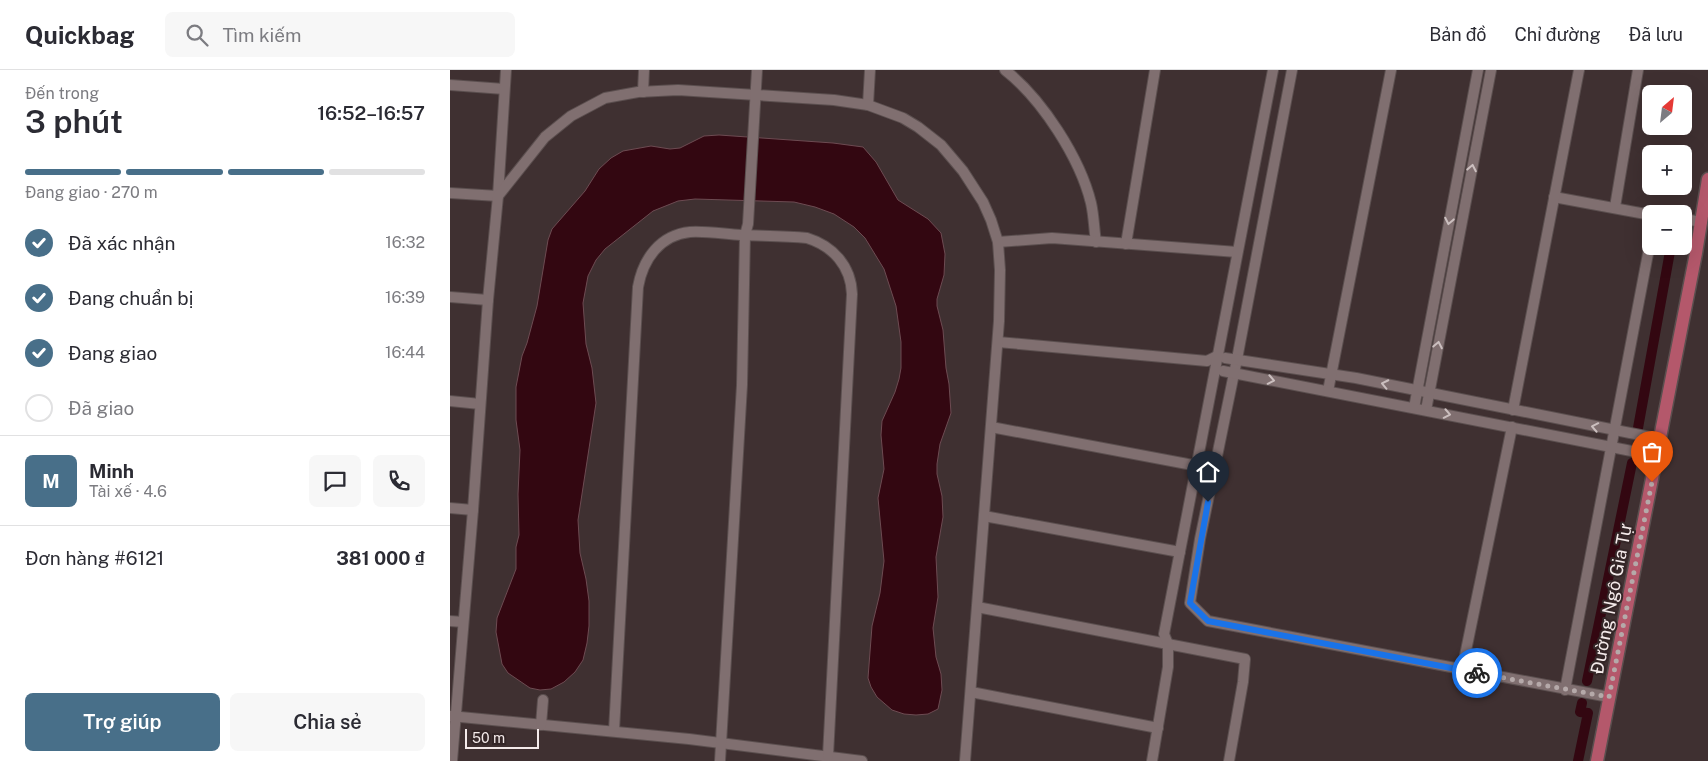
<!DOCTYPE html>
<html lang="vi">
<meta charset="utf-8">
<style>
:root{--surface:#fff;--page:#f7f7f7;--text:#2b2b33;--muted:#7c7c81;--line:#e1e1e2;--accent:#486f89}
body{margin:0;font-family:"Public Sans",sans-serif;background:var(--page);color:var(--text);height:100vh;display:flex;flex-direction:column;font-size:19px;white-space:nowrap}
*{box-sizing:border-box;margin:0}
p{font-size:16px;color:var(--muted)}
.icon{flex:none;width:28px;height:28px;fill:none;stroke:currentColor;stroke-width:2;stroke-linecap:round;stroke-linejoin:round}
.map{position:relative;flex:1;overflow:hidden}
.drawer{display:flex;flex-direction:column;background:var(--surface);width:450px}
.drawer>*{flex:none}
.needle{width:32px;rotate:28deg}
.controls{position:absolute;left:1192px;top:15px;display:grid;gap:10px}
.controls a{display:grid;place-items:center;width:50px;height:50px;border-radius:8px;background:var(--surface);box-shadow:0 5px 20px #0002;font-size:25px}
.scale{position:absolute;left:15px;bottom:12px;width:74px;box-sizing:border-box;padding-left:5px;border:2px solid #f4eaea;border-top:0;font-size:14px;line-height:18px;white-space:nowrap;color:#f4eaea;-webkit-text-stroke:4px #342627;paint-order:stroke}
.pin{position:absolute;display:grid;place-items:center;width:42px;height:42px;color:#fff;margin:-51px -21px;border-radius:50% 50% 50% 0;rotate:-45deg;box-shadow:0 0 5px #0007}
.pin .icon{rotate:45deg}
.courier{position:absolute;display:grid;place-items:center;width:50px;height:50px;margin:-25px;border:4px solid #1a73e8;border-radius:50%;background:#fff;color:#222;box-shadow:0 1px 6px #0007}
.summary em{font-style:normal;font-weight:600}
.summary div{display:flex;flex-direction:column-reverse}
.summary{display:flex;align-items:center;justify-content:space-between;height:85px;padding:0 25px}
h1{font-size:32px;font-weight:600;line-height:38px}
.bar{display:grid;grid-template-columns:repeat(4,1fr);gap:8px 5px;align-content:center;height:60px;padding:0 25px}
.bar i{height:6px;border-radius:4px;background:var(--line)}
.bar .selected{background:var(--accent)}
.bar p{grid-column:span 4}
.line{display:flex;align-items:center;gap:12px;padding:0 25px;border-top:1px solid var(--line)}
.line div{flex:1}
.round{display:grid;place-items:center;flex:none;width:52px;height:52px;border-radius:8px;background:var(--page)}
ol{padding:0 25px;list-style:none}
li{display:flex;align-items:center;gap:15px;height:55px}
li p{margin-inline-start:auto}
li .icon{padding:5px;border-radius:50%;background:var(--accent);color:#fff;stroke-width:4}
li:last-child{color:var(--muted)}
li i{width:28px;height:28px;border:2px solid var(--line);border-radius:50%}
.action{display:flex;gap:10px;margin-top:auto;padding:10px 25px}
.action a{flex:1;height:58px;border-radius:8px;background:var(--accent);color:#fff;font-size:20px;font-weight:600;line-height:58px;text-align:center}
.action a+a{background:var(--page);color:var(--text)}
header{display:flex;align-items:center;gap:30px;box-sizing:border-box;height:70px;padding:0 25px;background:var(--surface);border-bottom:1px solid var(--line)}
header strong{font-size:24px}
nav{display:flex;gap:28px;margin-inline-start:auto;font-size:18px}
.search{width:350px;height:45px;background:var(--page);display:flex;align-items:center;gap:12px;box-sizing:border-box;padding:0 18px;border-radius:8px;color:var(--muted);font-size:19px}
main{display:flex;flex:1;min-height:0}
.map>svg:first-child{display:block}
.water{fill:#330711;stroke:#6d4b52}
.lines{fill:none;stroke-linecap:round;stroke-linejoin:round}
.canal{stroke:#330711;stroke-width:10}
.minor-casing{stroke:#5b4f4f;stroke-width:12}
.major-casing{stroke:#5b4f4f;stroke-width:15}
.minor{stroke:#806f70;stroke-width:10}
.major{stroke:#b4586b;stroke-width:12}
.oneway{stroke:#cbbfbf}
.done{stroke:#b5a9a9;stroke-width:5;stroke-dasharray:0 9}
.route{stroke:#1a73e8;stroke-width:6}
.labels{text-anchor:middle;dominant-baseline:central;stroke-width:4;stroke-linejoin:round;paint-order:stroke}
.street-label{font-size:18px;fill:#f4eaea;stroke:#342627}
</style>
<header>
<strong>Quickbag</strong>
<div class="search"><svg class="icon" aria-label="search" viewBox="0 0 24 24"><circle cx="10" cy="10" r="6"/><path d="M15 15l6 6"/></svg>Tìm kiếm</div>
<nav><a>Bản đồ</a><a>Chỉ đường</a><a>Đã lưu</a></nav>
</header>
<main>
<section class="drawer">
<div class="summary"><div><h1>3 phút</h1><p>Đến trong</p></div><em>16:52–16:57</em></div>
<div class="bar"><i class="selected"></i><i class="selected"></i><i class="selected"></i><i></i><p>Đang giao · 270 m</p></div>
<ol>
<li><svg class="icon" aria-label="check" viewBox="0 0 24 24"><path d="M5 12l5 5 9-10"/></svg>Đã xác nhận<p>16:32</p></li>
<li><svg class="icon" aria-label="check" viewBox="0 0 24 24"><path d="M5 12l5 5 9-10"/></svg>Đang chuẩn bị<p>16:39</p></li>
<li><svg class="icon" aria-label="check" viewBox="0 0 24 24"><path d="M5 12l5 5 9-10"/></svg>Đang giao<p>16:44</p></li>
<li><i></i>Đã giao</li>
</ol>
<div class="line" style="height:90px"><b class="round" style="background:var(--accent);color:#fff">M</b><div><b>Minh</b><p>Tài xế · 4.6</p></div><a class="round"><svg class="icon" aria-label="chat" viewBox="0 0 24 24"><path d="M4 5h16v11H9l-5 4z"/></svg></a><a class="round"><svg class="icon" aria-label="phone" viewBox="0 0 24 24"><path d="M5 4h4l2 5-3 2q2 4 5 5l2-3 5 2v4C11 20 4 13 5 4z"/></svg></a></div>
<div class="line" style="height:65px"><div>Đơn hàng #6121</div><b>381 000 ₫</b></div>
<div class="action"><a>Trợ giúp</a><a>Chia sẻ</a></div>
</section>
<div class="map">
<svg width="1258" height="691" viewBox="0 0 1258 691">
<rect width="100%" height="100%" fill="#3f3031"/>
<path class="water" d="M269,65L383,73L413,77L426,92L448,130L478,149L491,163L495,184L494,205L487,229V236L493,260L496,298L499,314L501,343L490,374L487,394V404L492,426L493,447L486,487L488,527L483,558L486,587L491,604L492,620L488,639L478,644L466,645L454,644L442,640L427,627L421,617L418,608L422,556L430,523L434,491L428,428L434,399L431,365L432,351L445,322L449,309L451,298V272L446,236L434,199L415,168L404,157L384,144L365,137L344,132L245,129L228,131L203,141L155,179L146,190L138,206L133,233L136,274L142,298L146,333L128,450L130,483L136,509L139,531V556L137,573L133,590L125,602L114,612L101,619L90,620L80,618L58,603L52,594L46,562L47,548L66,499V477L69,465L68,424L70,380L66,350V317L72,286L77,273L87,236L98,170L102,159L135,121L149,99L161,88L173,81L201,76L220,79L230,78L254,66Z"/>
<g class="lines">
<g class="canal">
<path d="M1188,358L1221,176"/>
<path d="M1137,611L1182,393"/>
<path d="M1128,691L1138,643L1130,642L1132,633"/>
</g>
<g class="minor-casing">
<g id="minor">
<path d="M555,0C592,29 630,88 641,133C644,146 644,159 646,172"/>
<path d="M842,0L787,289L750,469L740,533L758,551L1159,627"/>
<path d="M0,15L54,19"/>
<path d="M193,22L194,0"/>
<path d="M418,35L420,0"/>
<path d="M0,123L48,126L56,0"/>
<path d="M1104,127L1201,145"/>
<path d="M1165,137L1188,0"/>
<path d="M1234,149L1252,152"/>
<path d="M548,172L602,168L787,182"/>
<path d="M676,174L705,0"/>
<path d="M0,227L38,230"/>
<path d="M548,272L757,291L767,286"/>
<path d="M775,288L906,308L1210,369"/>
<path d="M773,301L1207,386"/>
<path d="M878,321L941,0"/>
<path d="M0,331L30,334"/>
<path d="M964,338L1028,0"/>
<path d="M976,340L1041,0"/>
<path d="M1063,340L1129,0"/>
<path d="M541,357L748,396"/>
<path d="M0,438L23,440"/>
<path d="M534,446L730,482"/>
<path d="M527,537L795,589L793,612L779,691"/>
<path d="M0,551L13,552"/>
<path d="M1012,600L1062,357"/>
<path d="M1115,620L1201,168"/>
<path d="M521,622L708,658"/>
<path d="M0,646L239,669L412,691"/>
<path d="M91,655L93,630"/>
<path d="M164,661L188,217C193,189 210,165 240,162C257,161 274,164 291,165C313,166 335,166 357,168C383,176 401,196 402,224L378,686"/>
<path d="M2,691L23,440L38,230L48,126L95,67L121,46L155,28L188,22L228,20L384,30L418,35L453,48L468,57L491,75L513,101L533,132L541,150L548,172L550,200L549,251L515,691"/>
<path d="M270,691L292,315L295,165L298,154L307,0"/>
<path d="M702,691L718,597V574L714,564C751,376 786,188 823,0"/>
</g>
</g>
<g class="major-casing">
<path id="major" d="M1147,691L1246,183L1258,109"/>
</g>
<use href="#minor" class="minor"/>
<use href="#major" class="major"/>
</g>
<defs><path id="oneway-chevron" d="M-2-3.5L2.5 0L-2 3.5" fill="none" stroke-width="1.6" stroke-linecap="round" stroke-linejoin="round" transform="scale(1.25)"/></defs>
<g class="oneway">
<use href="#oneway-chevron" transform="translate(1022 98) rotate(-79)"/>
<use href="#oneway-chevron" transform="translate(999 151) rotate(101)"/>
<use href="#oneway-chevron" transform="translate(988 275) rotate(-79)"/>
<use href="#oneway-chevron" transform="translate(821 310) rotate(11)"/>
<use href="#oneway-chevron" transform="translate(935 314) rotate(-168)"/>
<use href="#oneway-chevron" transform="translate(997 344) rotate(11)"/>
<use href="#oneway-chevron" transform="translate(1145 357) rotate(-169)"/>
</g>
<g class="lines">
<path class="done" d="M1027,603L1159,627L1202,412"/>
<path class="route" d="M758,432L740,533L758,551L1027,603"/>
</g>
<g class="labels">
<g class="street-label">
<text transform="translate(1161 529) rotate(-79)">Đường Ngô Gia Tự</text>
</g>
</g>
</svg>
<div class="controls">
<a><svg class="needle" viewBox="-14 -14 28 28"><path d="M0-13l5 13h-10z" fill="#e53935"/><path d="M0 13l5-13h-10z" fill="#7c7c81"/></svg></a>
<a>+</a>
<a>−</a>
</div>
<div class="scale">50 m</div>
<div class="pin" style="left:1202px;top:412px;background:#ea580c"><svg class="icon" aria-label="bag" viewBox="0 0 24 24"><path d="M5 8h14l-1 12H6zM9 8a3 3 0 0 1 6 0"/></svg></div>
<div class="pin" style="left:758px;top:432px;background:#1f2937"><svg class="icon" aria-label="home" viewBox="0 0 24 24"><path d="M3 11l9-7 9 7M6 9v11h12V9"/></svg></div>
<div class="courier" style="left:1027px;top:603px"><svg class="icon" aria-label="bike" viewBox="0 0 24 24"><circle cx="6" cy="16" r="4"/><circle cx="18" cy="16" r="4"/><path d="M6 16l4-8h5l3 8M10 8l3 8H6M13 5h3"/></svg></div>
</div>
</main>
